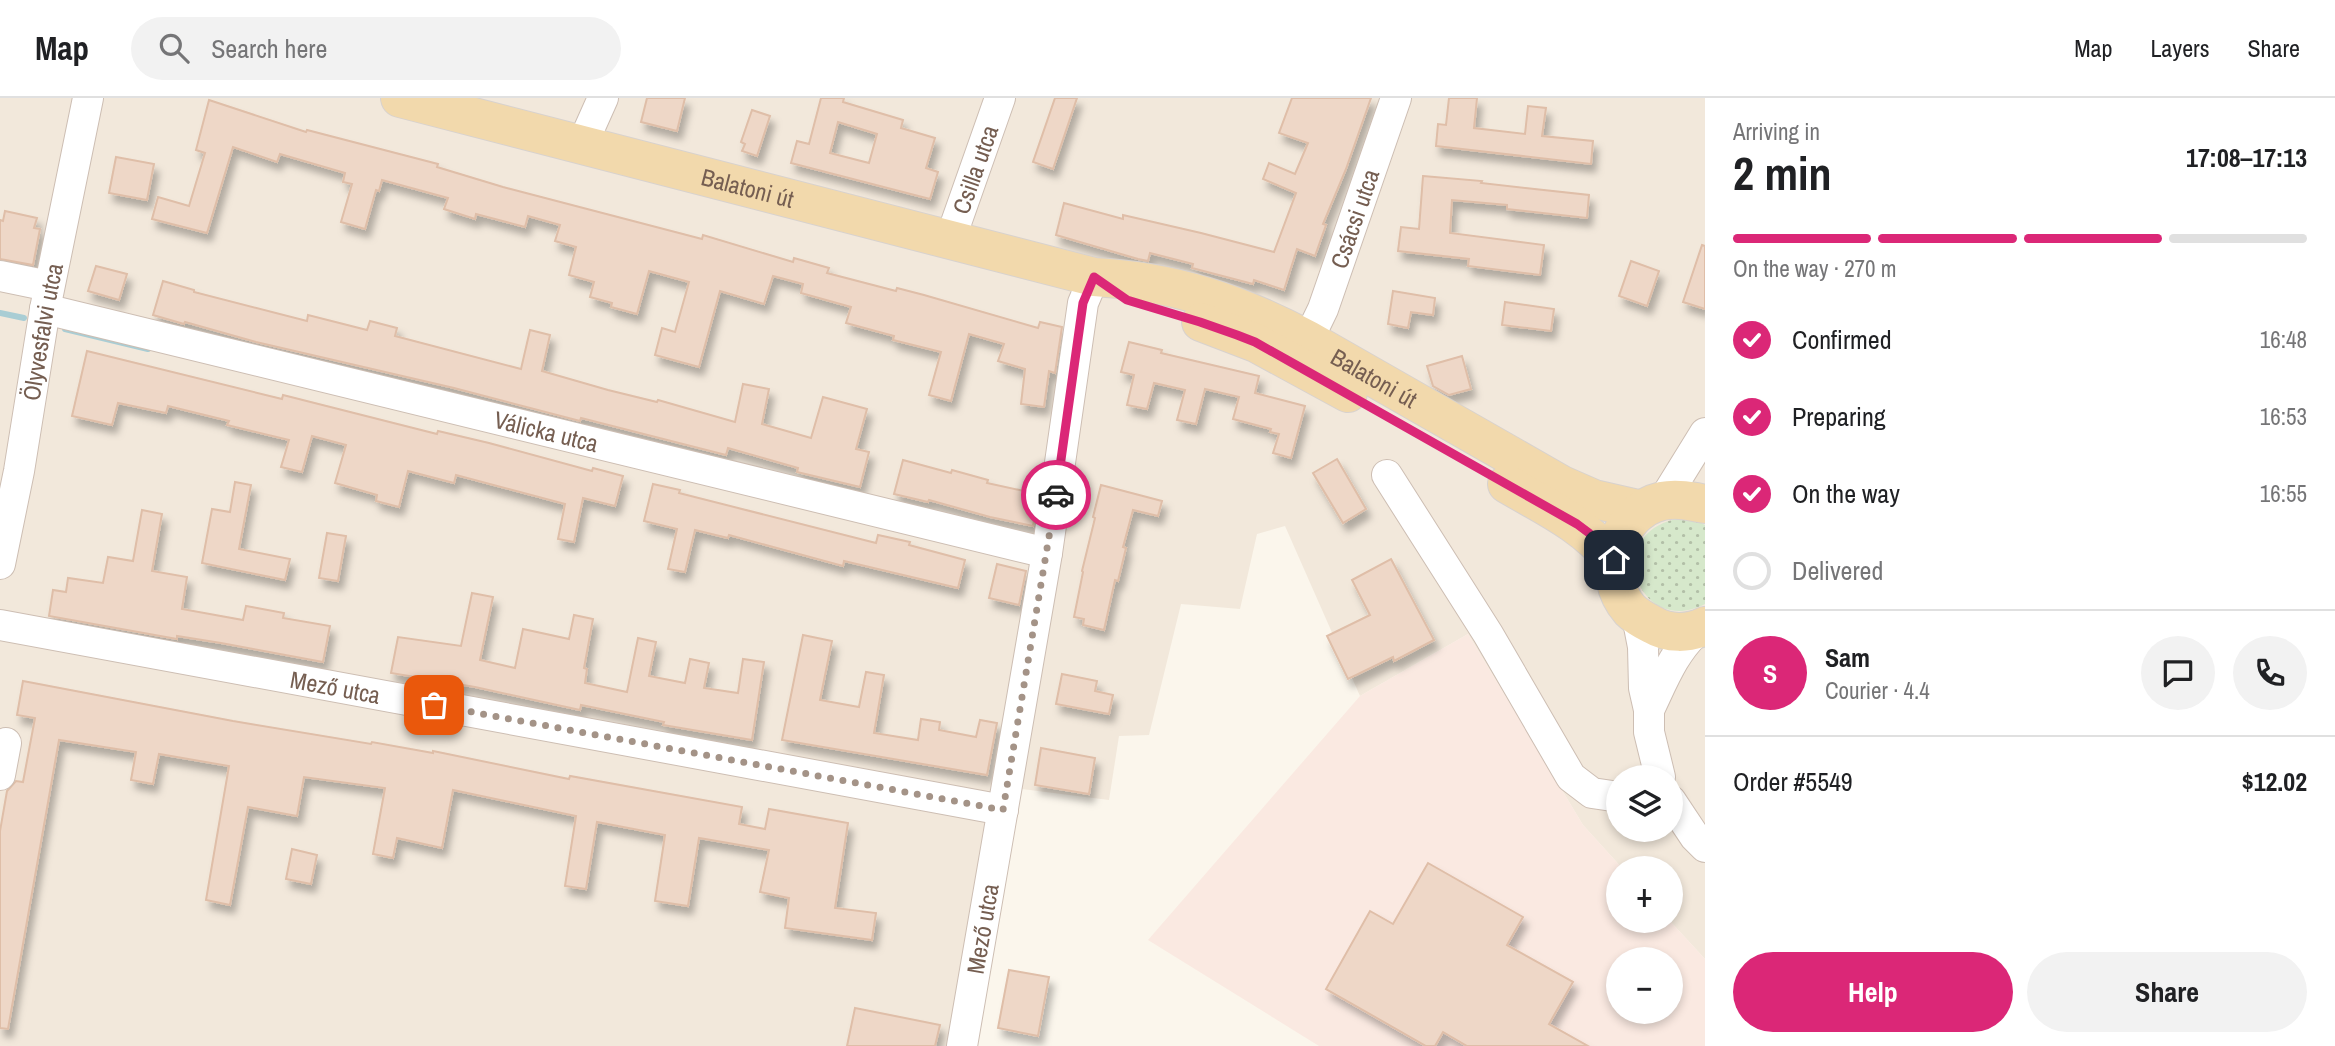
<!DOCTYPE html>
<meta charset="utf-8">
<style>
:root{--surface:#fff;--page:#f2f2f2;--text:#202124;--muted:#757577;--line:#e0e0e0;--accent:#db2777}
body{margin:0;font-family:"Archivo Narrow",sans-serif;background:var(--page);color:var(--text);height:100vh;display:flex;flex-direction:column;font-size:26px;white-space:nowrap}
*{box-sizing:border-box;margin:0}
p{font-size:23px;color:var(--muted)}
.icon{flex:none;width:38px;height:38px;fill:none;stroke:currentColor;stroke-width:2;stroke-linecap:round;stroke-linejoin:round}
.map{position:relative;flex:1;overflow:hidden}
.side{display:flex;flex-direction:column;background:var(--surface);width:630px}
.side>*{flex:none}
.tools{position:absolute;left:1606px;top:667px;display:grid;gap:14px}
.tools a{display:grid;place-items:center;width:77px;height:77px;border-radius:50%;background:var(--surface);box-shadow:0 4px 10px #0003;font-size:35px}
.pin{position:absolute;display:grid;place-items:center;width:60px;height:60px;color:#fff;margin:-30px;border-radius:14px;box-shadow:0 4px 10px #0006}
.courier{position:absolute;display:grid;place-items:center;width:70px;height:70px;margin:-35px;border:5px solid #db2777;border-radius:50%;background:#fff;color:#222;box-shadow:0 2px 9px #0007}
.headline em{font-style:normal;font-weight:700}
.headline div{display:flex;flex-direction:column-reverse}
.headline{display:flex;align-items:center;justify-content:space-between;height:119px;padding:0 28px}
h1{font-size:46px;font-weight:700;line-height:52px}
.bar{display:grid;grid-template-columns:repeat(4,1fr);gap:10px 7px;align-content:center;height:84px;padding:0 28px}
.bar i{height:9px;border-radius:5px;background:var(--line)}
.bar .current{background:var(--accent)}
.bar p{grid-column:span 4}
.line{display:flex;align-items:center;gap:18px;padding:0 28px;border-top:2px solid var(--line)}
.line div{flex:1}
.round{display:grid;place-items:center;flex:none;width:74px;height:74px;border-radius:37px;background:var(--page)}
ol{padding:0 28px;list-style:none}
li{display:flex;align-items:center;gap:21px;height:77px}
li p{margin-inline-start:auto}
li .icon{padding:7px;border-radius:50%;background:var(--accent);color:#fff;stroke-width:4}
li:last-child{color:var(--muted)}
li i{width:38px;height:38px;border:4px solid var(--line);border-radius:50%}
.cta{display:flex;gap:14px;margin-top:auto;padding:14px 28px}
.cta a{flex:1;height:80px;border-radius:42px;background:var(--accent);color:#fff;font-size:28px;font-weight:700;line-height:80px;text-align:center}
.cta a+a{background:var(--page);color:var(--text)}
header{display:flex;align-items:center;gap:42px;box-sizing:border-box;height:98px;padding:0 35px;background:var(--surface);border-bottom:2px solid var(--line)}
header strong{font-size:33px}
nav{display:flex;gap:38px;margin-inline-start:auto;font-size:24px}
.search{width:490px;height:63px;background:var(--page);display:flex;align-items:center;gap:18px;box-sizing:border-box;padding:0 24px;border-radius:38px;color:var(--muted);font-size:26px}
main{display:flex;flex:1;min-height:0}
.map>svg:first-child{display:block}
.residential{fill:#f2e8db;fill-rule:evenodd}
.commercial{fill:#fae9e1;fill-rule:evenodd}
.green{fill:url(#green-dots)}
.lines{fill:none;stroke-linecap:round;stroke-linejoin:round}
.stream{stroke:#a9cdd4;stroke-width:6}
.building{fill:#eed7c7;stroke:#dfbea8;stroke-width:2;fill-rule:evenodd;filter:url(#shadow)}
.minor-casing{stroke:#cdbeb3;stroke-width:32}
.major-casing{stroke:#d8d2ce;stroke-width:40}
.minor{stroke:#fff;stroke-width:30}
.major{stroke:#f2d9ac;stroke-width:38}
.done{stroke:#a49387;stroke-width:7;stroke-dasharray:0 12.6}
.route{stroke:#db2777;stroke-width:9}
.labels{text-anchor:middle;dominant-baseline:central;stroke-width:6;stroke-linejoin:round;paint-order:stroke}
.street-label{font-size:24px;fill:#755e51;stroke:#fefaf3}
</style>
<header>
<strong>Map</strong>
<div class="search"><svg class="icon" aria-label="search" viewBox="0 0 24 24"><circle cx="10" cy="10" r="6"/><path d="M15 15l6 6"/></svg>Search here</div>
<nav><a>Map</a><a>Layers</a><a>Share</a></nav>
</header>
<main>
<div class="map">
<svg width="1705" height="948" viewBox="0 0 1705 948">
<defs>
<pattern id="green-dots" width="8" height="8" patternUnits="userSpaceOnUse" patternTransform="scale(1.75)"><rect width="8" height="8" fill="#d6e8cb"/><path d="M2 2h.1M6 6h.1" fill="none" stroke="#b2bfa7" stroke-width="1.8" stroke-linecap="round"/></pattern>
<filter id="shadow"><feDropShadow dx="4.5" dy="8" stdDeviation="3.5" flood-color="#0004"/></filter>
</defs>
<rect width="100%" height="100%" fill="#fbf6ec"/>
<path class="residential" d="M0,0H1705V861L1670,823L1671,770H1622L1583,727L1468,536L1360,598L1285,428L1257,436L1240,511L1181,506L1149,637L1119,638L1109,702L998,688L953,948H0ZM1619,679H1671V732H1619Z"/>
<path class="commercial" d="M1468,536L1583,727L1622,770H1619V822L1670,823L1705,861V948H1319L1148,842L1360,598ZM1619,861H1671V914H1619Z"/>
<path class="green" d="M1681,420L1696,422L1705,427V506C1639,541 1598,434 1681,420Z"/>
<g class="lines">
<g class="stream">
<path d="M0,215L24,220"/>
<path d="M65,231L148,251"/>
</g>
</g>
<g class="building">
<path d="M647,0H685L677,33L641,24Z"/>
<path d="M821,0H844L843,4L903,22L901,30L935,40L926,70L938,74L930,101L791,65L797,43L809,46ZM838,24L877,36L869,65L830,55Z"/>
<path d="M1055,0H1077L1053,71L1033,64Z"/>
<path d="M1292,0H1371L1346,71L1323,126L1326,127L1315,158L1297,151L1284,192L1254,182L1253,186L1192,170L1193,166L1150,155L1148,163L1138,161L1056,137L1064,105L1123,121V117L1201,135L1274,154L1296,95L1263,81L1269,65L1295,76L1308,45L1279,35Z"/>
<path d="M1449,0H1477L1474,30L1525,36L1528,8L1546,10L1542,38L1593,43L1591,66L1436,48L1438,26L1446,27Z"/>
<path d="M209,2L306,34L307,32L438,66L437,69L503,89L702,141L703,137L793,164L794,160L829,170L827,175L896,193L897,190L924,197L1038,230L1040,224L1062,229L1055,275L1049,273L1044,309L1021,306L1025,271L998,263L1004,246L969,236L951,303L929,297L941,254L893,242L894,238L846,225L851,209L801,195L803,186L773,178L764,206L720,193L699,269L655,257L662,230L675,234L689,184L649,173L637,216L611,209L612,205L590,199L594,184L569,177L576,149L555,143L560,127L528,118L525,129L476,116L475,121L444,111L448,100L382,82L379,93L376,92L365,131L341,124L352,86L343,84L345,75L280,56L277,64L233,49L207,135L152,121L158,99L189,108L205,55L196,52Z"/>
<path d="M752,12L770,18L757,58L742,53L745,46L741,44Z"/>
<path d="M116,59L154,66L147,102L109,95Z"/>
<path d="M1423,78L1482,83L1481,85L1589,97L1587,120L1507,111V107L1452,102L1450,135L1544,147L1540,177L1468,168L1469,161L1398,153L1401,129L1419,131Z"/>
<path d="M5,113L37,120L34,130L40,131L33,167L0,161V122L3,123Z"/>
<path d="M1702,147L1705,148V211L1683,204Z"/>
<path d="M1631,163L1659,173L1647,208L1619,198Z"/>
<path d="M96,168L127,176L119,202L88,193Z"/>
<path d="M163,183L194,192V194L307,223L308,217L367,232L370,223L397,230L395,238L521,271L530,232L550,237L542,273L608,292L657,304L658,302L735,324L743,286L769,291L762,326L811,340L823,299L867,311L856,351L869,354L860,389L797,374L798,370L728,350L726,357L581,320L580,323L454,290L256,244L185,224L184,226L153,217Z"/>
<path d="M1393,193L1435,200L1433,217L1411,214L1408,230L1388,226Z"/>
<path d="M1505,204L1554,211L1551,233L1502,227Z"/>
<path d="M1129,244L1162,252L1161,255L1259,278L1255,295L1305,308L1291,360L1273,355L1279,336L1270,334L1271,331L1233,321L1239,299L1205,291L1196,326L1177,322L1185,292L1154,285L1147,311L1127,307L1134,277L1121,274Z"/>
<path d="M87,253L282,301L283,297L437,336L438,333L489,345L592,373L593,370L623,378L615,408L583,400L574,444L558,441L565,406L456,377L454,385L408,373L399,409L376,403L377,397L335,385L346,347L312,338L302,374L281,369L289,342L227,327L229,323L168,308L166,315L118,305L112,327L72,318Z"/>
<path d="M1462,258L1471,291L1449,297L1433,288L1427,268Z"/>
<path d="M1337,361L1366,411L1343,425L1313,375Z"/>
<path d="M903,362L951,375L952,372L988,382L987,385L1038,396L1033,428L990,419L929,402L928,404L894,396Z"/>
<path d="M235,384L251,387L239,451L290,461L285,482L202,465L212,411L230,414Z"/>
<path d="M653,386L680,392L679,395L876,445L878,437L910,444L909,447L965,462L958,490L844,463L843,468L729,437L728,440L695,432L685,474L668,471L677,431L644,423Z"/>
<path d="M1101,387L1162,403L1158,418L1133,412L1123,449L1126,450L1118,483L1115,482L1104,532L1083,527L1084,521L1074,519L1083,474L1082,473L1095,420L1093,419Z"/>
<path d="M142,412L162,416L152,473L187,479L182,511L243,522L246,508L284,515L283,520L330,528L323,564L221,545L177,538V541L49,518L53,492L66,494L68,480L103,485L108,459L133,463Z"/>
<path d="M327,435L346,438L338,483L319,480Z"/>
<path d="M1391,461L1434,542L1394,563L1393,559L1348,581L1327,538L1370,517L1352,482Z"/>
<path d="M997,466L1026,473L1019,507L989,500Z"/>
<path d="M472,495L493,499L480,562L515,570L523,531L569,541L574,517L593,521L584,570L587,571L585,585L627,594L638,540L656,544L649,578L685,585L690,561L709,565L704,590L738,595L743,561L764,564L752,642L663,627L664,624L581,607L580,612L475,589L391,575L398,539L461,548Z"/>
<path d="M803,537L832,543L820,602L859,609L866,574L884,577L874,635L918,642L921,621L940,624L939,632L976,639L980,622L997,625L987,677L782,642Z"/>
<path d="M1062,576L1097,583L1095,593L1113,597L1109,616L1056,606Z"/>
<path d="M23,583L233,623L371,646L372,644L433,655V653L569,681L570,678L742,709L739,726L765,731L769,711L848,725L835,810L876,815L872,842L785,830L789,800L760,794L769,752L699,740L688,808L655,803L665,737L597,724L586,791L565,788L576,718L453,692L442,750L397,740L393,760L373,756L385,690L304,679L297,718L248,709L230,807L206,802L229,668L159,656L153,686L131,682L136,654L59,642L8,931L0,930V733L7,693L16,683L23,684L35,620L17,617Z"/>
<path d="M1041,650L1095,660L1089,696L1035,687Z"/>
<path d="M292,751L317,757L311,786L286,781Z"/>
<path d="M1428,765L1523,819L1507,847L1573,884L1549,926L1588,948H1467L1443,934L1435,948H1426L1326,891L1370,813L1393,826Z"/>
<path d="M1009,872L1049,879L1038,938L998,930Z"/>
<path d="M855,910L940,927L935,948H847Z"/>
</g>
<g class="lines">
<g class="minor-casing">
<g id="minor">
<path d="M582,47L603,0"/>
<path id="s1" d="M950,142L1000,0"/>
<path d="M0,178L49,188"/>
<path id="s2" d="M45,211L1047,455"/>
<path id="s3" d="M1308,242L1323,211L1396,0"/>
<path d="M1387,377L1488,536L1571,679L1592,695L1619,699"/>
<path d="M1663,403L1705,335"/>
<path id="s4" d="M0,466L19,373L45,211L88,0"/>
<path d="M1637,518L1643,549L1644,590L1649,612V634L1660,679"/>
<path id="s5" d="M0,527L1003,712"/>
<path d="M1649,612C1663,583 1674,553 1699,531"/>
<path d="M0,677L6,645"/>
<path d="M1671,703L1695,739L1705,749"/>
<path id="s6" d="M962,948L1047,455L1083,205L1094,179"/>
</g>
</g>
<g class="major-casing">
<g id="major">
<path id="s7" d="M400,0L1094,179C1173,183 1239,205 1308,242L1562,387L1594,401L1642,412"/>
<path d="M1201,224L1256,245L1348,295"/>
<path d="M1507,386C1546,409 1584,426 1613,462"/>
<path d="M1705,406C1691,403 1677,400 1662,403C1615,414 1599,477 1630,512C1637,519 1645,523 1653,527C1668,536 1689,536 1705,528"/>
</g>
</g>
<use href="#minor" class="minor"/>
<use href="#major" class="major"/>
</g>
<g class="lines">
<path class="done" d="M434,607L1003,712L1056,397"/>
<path class="route" d="M1056,397L1083,205L1094,179L1127,202L1200,224L1237,237L1255,244L1296,267L1577,426L1589,435L1614,462"/>
</g>
<g class="labels">
<g class="street-label">
<text stroke="none"><textPath href="#s1" startOffset="75">Csilla utca</textPath></text>
<text stroke="none"><textPath href="#s7" startOffset="359">Balatoni út</textPath></text>
<text stroke="none"><textPath href="#s3" startOffset="130">Csácsi utca</textPath></text>
<text stroke="none"><textPath href="#s4" startOffset="236">Ölyvesfalvi utca</textPath></text>
<text stroke="none"><textPath href="#s7" startOffset="1018">Balatoni út</textPath></text>
<text stroke="none"><textPath href="#s2" startOffset="516">Válicka utca</textPath></text>
<text stroke="none"><textPath href="#s5" startOffset="341">Mező utca</textPath></text>
<text stroke="none"><textPath href="#s6" startOffset="119">Mező utca</textPath></text>
</g>
</g>
</svg>
<div class="tools">
<a><svg class="icon" aria-label="layers" viewBox="0 0 24 24"><path d="M12 4l9 5-9 5-9-5zM3 14l9 5 9-5"/></svg></a>
<a>+</a>
<a>−</a>
</div>
<div class="pin" style="left:434px;top:607px;background:#ea580c"><svg class="icon" aria-label="bag" viewBox="0 0 24 24"><path d="M5 8h14l-1 12H6zM9 8a3 3 0 0 1 6 0"/></svg></div>
<div class="pin" style="left:1614px;top:462px;background:#1f2937"><svg class="icon" aria-label="home" viewBox="0 0 24 24"><path d="M3 11l9-7 9 7M6 9v11h12V9"/></svg></div>
<div class="courier" style="left:1056px;top:397px"><svg class="icon" aria-label="car" viewBox="0 0 24 24"><path d="M5 17H2v-5l4-1 3-4h7l3 4 3 1v5h-3M9 17h6M6 11h13"/><circle cx="7" cy="17" r="2"/><circle cx="17" cy="17" r="2"/></svg></div>
</div>
<section class="side">
<div class="headline"><div><h1>2 min</h1><p>Arriving in</p></div><em>17:08–17:13</em></div>
<div class="bar"><i class="current"></i><i class="current"></i><i class="current"></i><i></i><p>On the way · 270 m</p></div>
<ol>
<li><svg class="icon" aria-label="check" viewBox="0 0 24 24"><path d="M5 12l5 5 9-10"/></svg>Confirmed<p>16:48</p></li>
<li><svg class="icon" aria-label="check" viewBox="0 0 24 24"><path d="M5 12l5 5 9-10"/></svg>Preparing<p>16:53</p></li>
<li><svg class="icon" aria-label="check" viewBox="0 0 24 24"><path d="M5 12l5 5 9-10"/></svg>On the way<p>16:55</p></li>
<li><i></i>Delivered</li>
</ol>
<div class="line" style="height:126px"><b class="round" style="background:var(--accent);color:#fff">S</b><div><b>Sam</b><p>Courier · 4.4</p></div><a class="round"><svg class="icon" aria-label="chat" viewBox="0 0 24 24"><path d="M4 5h16v11H9l-5 4z"/></svg></a><a class="round"><svg class="icon" aria-label="phone" viewBox="0 0 24 24"><path d="M5 4h4l2 5-3 2q2 4 5 5l2-3 5 2v4C11 20 4 13 5 4z"/></svg></a></div>
<div class="line" style="height:91px"><div>Order #5549</div><b>$12.02</b></div>
<div class="cta"><a>Help</a><a>Share</a></div>
</section>
</main>
